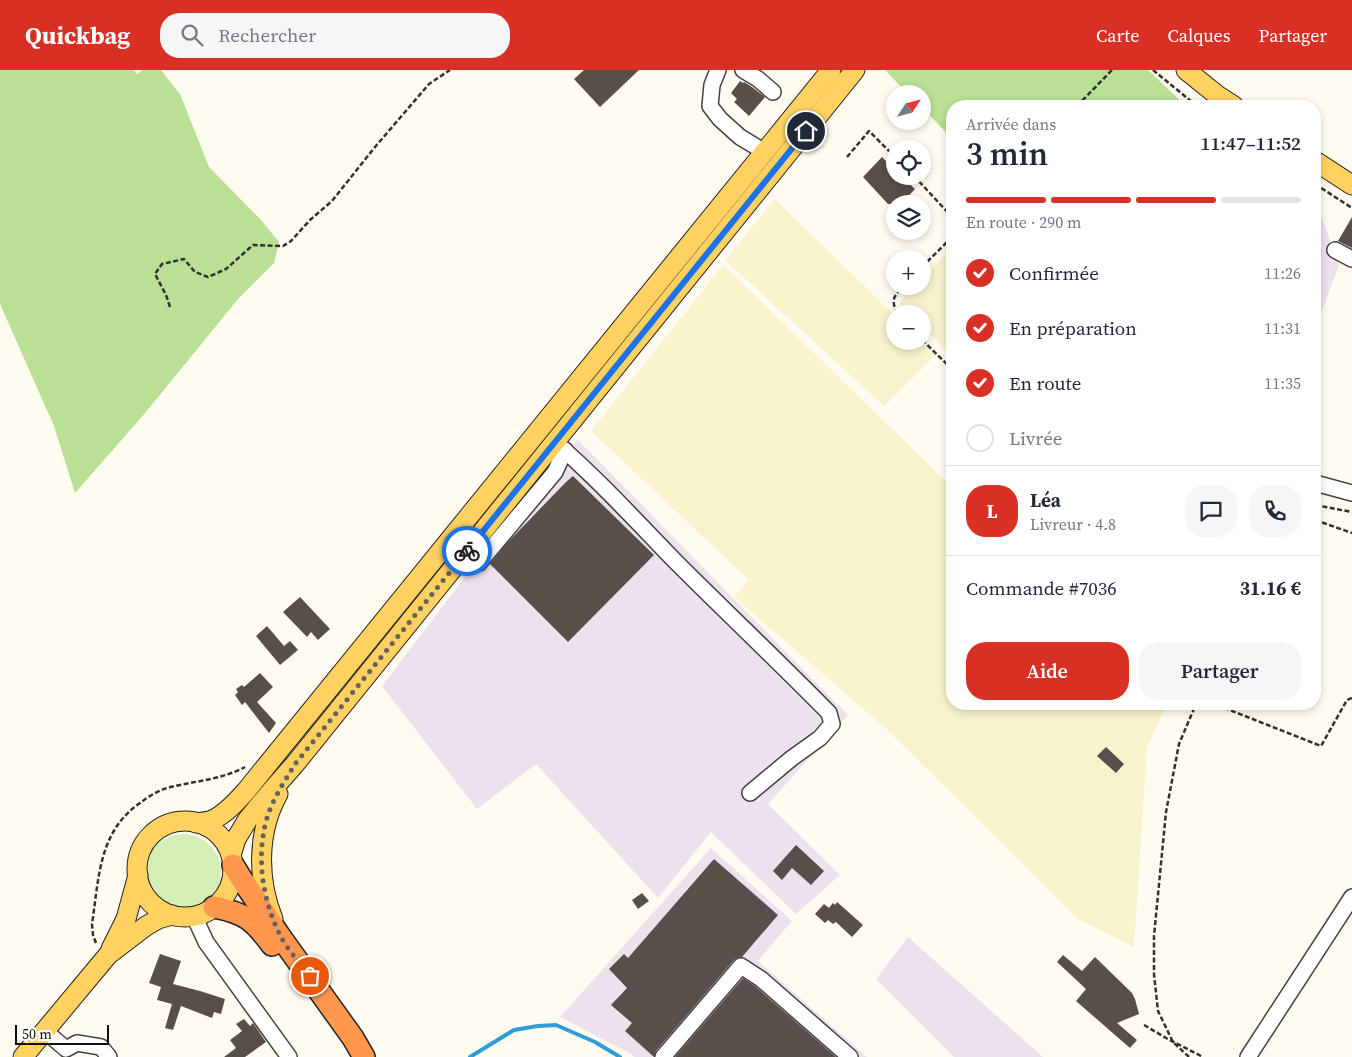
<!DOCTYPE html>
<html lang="fr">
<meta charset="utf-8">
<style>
:root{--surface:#fff;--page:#f6f6f7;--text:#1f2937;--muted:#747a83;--line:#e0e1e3;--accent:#d93025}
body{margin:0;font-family:"Source Serif 4",serif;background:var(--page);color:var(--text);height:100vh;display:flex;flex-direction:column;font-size:19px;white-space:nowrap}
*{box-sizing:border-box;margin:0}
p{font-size:16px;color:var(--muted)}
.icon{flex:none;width:28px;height:28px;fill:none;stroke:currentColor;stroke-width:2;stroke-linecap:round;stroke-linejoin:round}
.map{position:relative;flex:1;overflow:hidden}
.panel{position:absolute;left:946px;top:30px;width:375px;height:610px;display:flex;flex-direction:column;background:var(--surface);border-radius:20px;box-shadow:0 2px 8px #0003}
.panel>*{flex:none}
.needle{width:32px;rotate:54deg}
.tools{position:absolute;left:886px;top:15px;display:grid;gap:10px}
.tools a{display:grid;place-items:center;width:45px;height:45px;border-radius:50%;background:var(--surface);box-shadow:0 2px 8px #0003;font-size:25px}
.scale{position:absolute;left:15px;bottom:12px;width:94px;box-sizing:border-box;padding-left:5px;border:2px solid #0f0f0f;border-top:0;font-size:14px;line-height:18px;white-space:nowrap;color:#0f0f0f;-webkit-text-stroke:4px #fff;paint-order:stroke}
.pin{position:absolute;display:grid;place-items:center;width:42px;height:42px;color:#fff;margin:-21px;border:2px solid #fff;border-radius:50%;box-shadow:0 1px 5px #0007}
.courier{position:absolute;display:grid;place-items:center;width:50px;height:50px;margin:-25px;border:4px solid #1a73e8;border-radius:50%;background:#fff;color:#222;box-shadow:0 1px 6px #0007}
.summary em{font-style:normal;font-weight:600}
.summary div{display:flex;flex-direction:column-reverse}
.summary{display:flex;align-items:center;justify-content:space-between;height:85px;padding:0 20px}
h1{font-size:32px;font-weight:600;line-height:38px}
.bar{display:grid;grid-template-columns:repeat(4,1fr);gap:8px 5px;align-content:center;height:60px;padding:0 20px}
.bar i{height:6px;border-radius:4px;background:var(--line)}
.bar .on{background:var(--accent)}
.bar p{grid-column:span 4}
.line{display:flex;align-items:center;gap:12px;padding:0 20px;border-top:1px solid var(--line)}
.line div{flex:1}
.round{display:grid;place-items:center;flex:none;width:52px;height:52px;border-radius:20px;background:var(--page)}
ol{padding:0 20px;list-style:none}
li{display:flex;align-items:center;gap:15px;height:55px}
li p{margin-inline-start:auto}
li .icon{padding:5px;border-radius:50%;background:var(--accent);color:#fff;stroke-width:4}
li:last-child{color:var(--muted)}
li i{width:28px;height:28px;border:2px solid var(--line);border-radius:50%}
.button{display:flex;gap:10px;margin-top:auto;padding:10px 20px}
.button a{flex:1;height:58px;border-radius:20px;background:var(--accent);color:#fff;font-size:20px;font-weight:600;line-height:58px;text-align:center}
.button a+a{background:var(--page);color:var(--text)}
header{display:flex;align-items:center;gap:30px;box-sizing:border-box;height:70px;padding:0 25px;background:var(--accent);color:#fff}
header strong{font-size:24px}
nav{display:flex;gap:28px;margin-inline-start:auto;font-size:18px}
.search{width:350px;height:45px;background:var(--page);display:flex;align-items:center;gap:12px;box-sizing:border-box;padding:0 18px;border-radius:20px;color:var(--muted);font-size:19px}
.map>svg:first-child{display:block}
.industrial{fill:#ece2ee}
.farmland{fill:#f8f2cd}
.green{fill:#d5eeb6}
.forest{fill:#b9e094}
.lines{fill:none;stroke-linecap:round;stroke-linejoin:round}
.stream{stroke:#309dd9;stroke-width:4}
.building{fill:#594f4a}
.minor-casing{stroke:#424242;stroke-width:18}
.major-casing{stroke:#202020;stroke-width:21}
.highway-casing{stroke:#202020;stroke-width:24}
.path{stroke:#313131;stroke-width:2.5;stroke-dasharray:5 2.5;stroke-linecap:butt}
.minor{stroke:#fff;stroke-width:15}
.major{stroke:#ffd160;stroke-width:19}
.highway{stroke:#ff974e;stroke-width:21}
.done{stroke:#63625e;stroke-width:5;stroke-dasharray:0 9}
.route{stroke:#1a73e8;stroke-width:6}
</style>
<header>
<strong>Quickbag</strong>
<div class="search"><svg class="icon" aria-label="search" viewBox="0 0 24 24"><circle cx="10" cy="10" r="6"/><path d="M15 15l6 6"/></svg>Rechercher</div>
<nav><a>Carte</a><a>Calques</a><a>Partager</a></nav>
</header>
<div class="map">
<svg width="1352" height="987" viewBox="0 0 1352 987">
<rect width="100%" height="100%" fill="#fffbf0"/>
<g class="industrial">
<path d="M1315,129L1339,195L1315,259Z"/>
<path d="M578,370L848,645L768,734L840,805L796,844L711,762L658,828L536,694L477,739L382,616L552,393Z"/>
<path d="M711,778L792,851L758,891L867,987H634L633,985L560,947Z"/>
<path d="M908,867L1043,987H954L876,909Z"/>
</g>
<g class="farmland">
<path d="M775,129L895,246V271H920L935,285L884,336L725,190Z"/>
<path d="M952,177V287L923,257L922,244H909L899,233L915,216H922L923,208Z"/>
<path d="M723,195L952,417V634H1167L1147,678L1134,877L1079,850L891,663L734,527L749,510L591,361Z"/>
</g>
<circle class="green" cx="183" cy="802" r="38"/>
<g class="forest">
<path d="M0,0H134L137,4L143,0H161L180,24L209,97L261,150L279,172L274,193L238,229L146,342L75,423L54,356L0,234Z"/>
<path d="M885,0H1148L1186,36H952V69L923,38L922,24H908Z"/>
</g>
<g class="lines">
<path class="stream" d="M470,987L514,960L538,956L556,955L595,972L620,987"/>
</g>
<g class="building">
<path d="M584,0H639L600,37L574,9Z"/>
<path d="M740,11L743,13L744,12L752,17L765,27L749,46L734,32L737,29L731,23Z"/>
<path d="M882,87L895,100V106H901L915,119L901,134H888L863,107Z"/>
<path d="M1352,147V178L1338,171Z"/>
<path d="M573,406L654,485L568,572L490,494L509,471L566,412Z"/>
<path d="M300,527L330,559L318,570L311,562L307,567L283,542Z"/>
<path d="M267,556L284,576L290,571L298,580L280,595L256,566Z"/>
<path d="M260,603L273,617L257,632L276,653L269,663L245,632L242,635L235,625L238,622L236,619L242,615L244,617Z"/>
<path d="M1106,677L1124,694L1116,703L1097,686Z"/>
<path d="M796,775L824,801L811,815L792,798L782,810L773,801Z"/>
<path d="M714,789L778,845L742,887L737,888L734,890L656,981L654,987L625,961L632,953L611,935L627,918L609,899L624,884L628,888Z"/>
<path d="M642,823L649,831L638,839L632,830Z"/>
<path d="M837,832L863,855L852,867L836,852L833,854L828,850L825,853L815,844L824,834L829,838L833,833L835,835Z"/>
<path d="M160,884L181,891L173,914L200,921L225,929L221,944L214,942L212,948L181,936L173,960L165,958L172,934L157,930L161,917L149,913Z"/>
<path d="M1063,885L1082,901L1095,887L1132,923L1135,929L1139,944L1117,953L1137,970L1130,978L1076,931L1086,919L1057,892Z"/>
<path d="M743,908L755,916L836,987H675Z"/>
<path d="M244,949L250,956L253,953L266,972L245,987H224L236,978L230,970L242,961L236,954Z"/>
</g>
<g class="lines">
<g class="minor-casing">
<g id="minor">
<path d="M718,0L712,15L710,36L720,49L740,67L765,82"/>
<path d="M743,0L758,9L773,22"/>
<path d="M1335,180L1352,189"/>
<path d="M555,372C598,409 637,452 677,493C727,543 779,592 829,643L832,654L820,668L792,688L750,723"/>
<path d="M1315,413L1352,423"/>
<path d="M462,488L479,493L555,402L565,380"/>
<path d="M194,846L206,872L289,987"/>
<path d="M45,961L66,979L77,973L101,977L109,987"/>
<path d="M663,987L741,896L761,909L850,987"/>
<path d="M1248,987L1352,827"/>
</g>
</g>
<g class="major-casing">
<g id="major">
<path d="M1186,0L1217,25L1234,36"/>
<path d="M1315,91L1352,115"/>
<circle cx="185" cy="799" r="48"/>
<path d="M196,753C201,752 208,752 212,750C225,745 237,731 246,721L831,0"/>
<path d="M231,785L236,769L248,749L273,719L295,694L855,0"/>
<path d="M273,849C257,809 257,762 278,724"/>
<path d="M111,879L126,849L138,805"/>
<path d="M23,987L108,885L146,856L158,849L172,845"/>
</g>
</g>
<g class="highway-casing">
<g id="highway">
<path d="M233,795L241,808L279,865L353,968L364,987"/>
<path d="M214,837C246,843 254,851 272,875"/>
</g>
</g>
<g class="path">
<path d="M1153,0L1197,36"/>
<path d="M1077,36L1112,0"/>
<path d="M847,87L869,61L895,87"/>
<path d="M914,106L952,147"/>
<path d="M1315,114L1352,138"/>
<path d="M922,197L952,167"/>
<path d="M170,237L166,225L155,204L162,194L184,189L195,202L208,207L226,199L253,175L283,176L291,171L310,150L332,131L375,77L429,14L450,0"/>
<path d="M897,244C891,229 893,227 904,216"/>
<path d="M922,270L952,299"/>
<path d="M1315,435L1352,442"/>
<path d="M1315,450L1352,463"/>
<path d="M1217,635L1321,676L1347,630L1352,628"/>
<path d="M96,873L93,865L92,854C99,809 98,762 140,733C148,727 157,721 167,718C193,711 221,710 245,697"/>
<path d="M1144,955L1166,968L1203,987"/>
<path d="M1189,987L1173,972L1158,941L1154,904V866L1166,742L1179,674L1196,634"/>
</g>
<use href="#minor" class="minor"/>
<use href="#major" class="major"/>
<use href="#highway" class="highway"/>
</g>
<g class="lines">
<path class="done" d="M310,906C300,893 286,878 279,863C262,828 256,785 267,748C273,728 285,711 295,694L467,481"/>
<path class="route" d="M467,481L806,61"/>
</g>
</svg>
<div class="tools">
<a><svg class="needle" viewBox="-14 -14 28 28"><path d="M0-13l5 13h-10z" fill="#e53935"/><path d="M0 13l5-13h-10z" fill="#747a83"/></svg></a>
<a><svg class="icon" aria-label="locate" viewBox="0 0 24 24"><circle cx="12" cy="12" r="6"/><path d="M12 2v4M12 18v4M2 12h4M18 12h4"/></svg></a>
<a><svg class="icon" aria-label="layers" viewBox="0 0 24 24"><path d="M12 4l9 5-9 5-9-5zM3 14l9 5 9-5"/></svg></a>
<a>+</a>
<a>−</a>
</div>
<div class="scale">50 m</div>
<div class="pin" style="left:310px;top:906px;background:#ea580c"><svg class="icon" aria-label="bag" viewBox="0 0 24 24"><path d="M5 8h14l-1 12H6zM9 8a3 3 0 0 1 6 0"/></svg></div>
<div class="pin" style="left:806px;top:61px;background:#1f2937"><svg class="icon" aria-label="home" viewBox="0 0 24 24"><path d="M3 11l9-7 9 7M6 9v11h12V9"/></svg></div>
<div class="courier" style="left:467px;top:481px"><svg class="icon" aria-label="bike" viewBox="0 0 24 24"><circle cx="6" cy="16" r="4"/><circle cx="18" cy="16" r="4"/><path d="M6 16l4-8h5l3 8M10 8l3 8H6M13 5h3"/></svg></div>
<section class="panel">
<div class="summary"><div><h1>3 min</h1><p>Arrivée dans</p></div><em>11:47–11:52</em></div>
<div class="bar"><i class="on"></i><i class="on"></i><i class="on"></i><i></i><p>En route · 290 m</p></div>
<ol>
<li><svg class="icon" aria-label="check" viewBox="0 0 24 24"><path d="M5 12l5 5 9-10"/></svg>Confirmée<p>11:26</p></li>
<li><svg class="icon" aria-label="check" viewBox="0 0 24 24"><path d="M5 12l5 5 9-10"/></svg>En préparation<p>11:31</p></li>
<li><svg class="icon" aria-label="check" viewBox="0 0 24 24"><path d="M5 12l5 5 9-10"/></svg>En route<p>11:35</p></li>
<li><i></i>Livrée</li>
</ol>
<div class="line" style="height:90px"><b class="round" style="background:var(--accent);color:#fff">L</b><div><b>Léa</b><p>Livreur · 4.8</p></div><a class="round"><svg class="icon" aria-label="chat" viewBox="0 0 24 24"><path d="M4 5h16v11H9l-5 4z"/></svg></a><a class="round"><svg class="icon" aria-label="phone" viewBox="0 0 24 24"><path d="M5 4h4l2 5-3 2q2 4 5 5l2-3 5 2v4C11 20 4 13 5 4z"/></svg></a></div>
<div class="line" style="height:65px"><div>Commande #7036</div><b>31.16 €</b></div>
<div class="button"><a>Aide</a><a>Partager</a></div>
</section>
</div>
